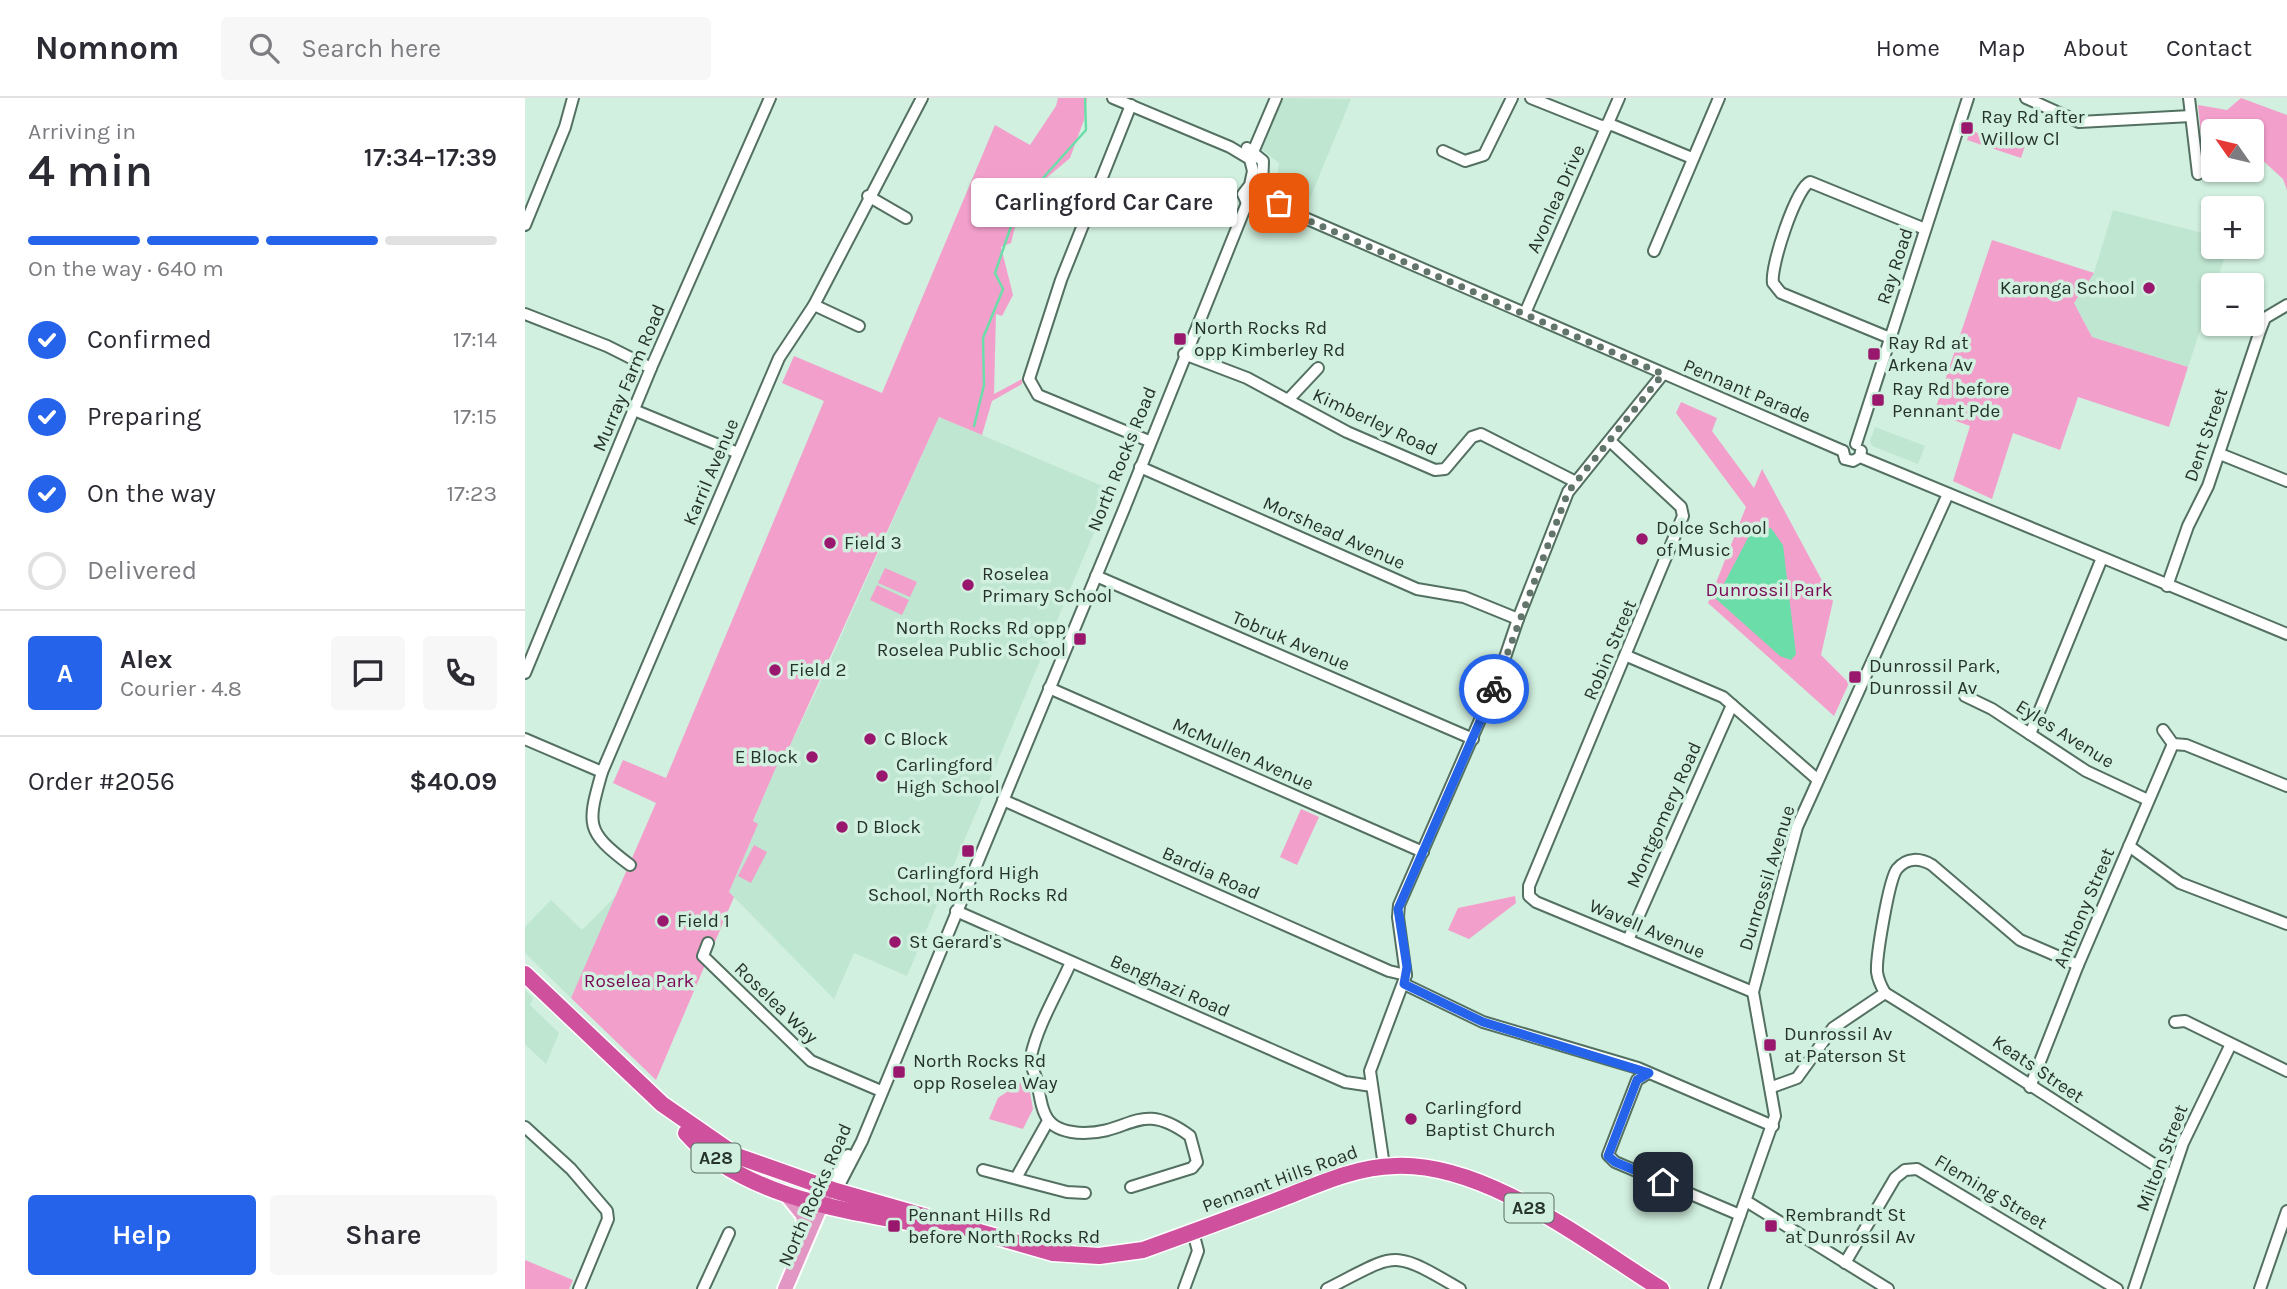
<!DOCTYPE html>
<meta charset="utf-8">
<style>
:root{--surface:#fff;--page:#f7f7f7;--text:#2b2b33;--muted:#7c7c81;--line:#e1e1e2;--accent:#2563eb}
body{margin:0;font-family:Karla,sans-serif;background:var(--page);color:var(--text);height:100vh;display:flex;flex-direction:column;font-size:26px;white-space:nowrap}
*{box-sizing:border-box;margin:0}
p{font-size:23px;color:var(--muted)}
.icon{flex:none;width:38px;height:38px;fill:none;stroke:currentColor;stroke-width:2;stroke-linecap:round;stroke-linejoin:round}
.map{position:relative;flex:1;overflow:hidden}
.side{display:flex;flex-direction:column;background:var(--surface);width:525px}
.side>*{flex:none}
.needle{width:46px;rotate:304deg}
.fabs{position:absolute;left:1676px;top:21px;display:grid;gap:14px}
.fabs a{display:grid;place-items:center;width:63px;height:63px;border-radius:7px;background:var(--surface);box-shadow:0 2px 5px #0004;font-size:35px}
.pin{position:absolute;display:grid;place-items:center;width:60px;height:60px;color:#fff;margin:-30px;border-radius:14px;box-shadow:0 4px 10px #0006}
.courier{position:absolute;display:grid;place-items:center;width:70px;height:70px;margin:-35px;border:5px solid #2563eb;border-radius:50%;background:#fff;color:#222;box-shadow:0 2px 9px #0007}
.bubble{position:absolute;height:49px;border-radius:7px;background:var(--surface);box-shadow:0 2px 5px #0004;font-size:23px;font-weight:600;line-height:49px;text-align:center}
.head em{font-style:normal;font-weight:600}
.head div{display:flex;flex-direction:column-reverse}
.head{display:flex;align-items:center;justify-content:space-between;height:119px;padding:0 28px}
h1{font-size:46px;font-weight:600;line-height:52px}
.bar{display:grid;grid-template-columns:repeat(4,1fr);gap:10px 7px;align-content:center;height:84px;padding:0 28px}
.bar i{height:9px;border-radius:5px;background:var(--line)}
.bar .current{background:var(--accent)}
.bar p{grid-column:span 4}
.line{display:flex;align-items:center;gap:18px;padding:0 28px;border-top:2px solid var(--line)}
.line div{flex:1}
.round{display:grid;place-items:center;flex:none;width:74px;height:74px;border-radius:7px;background:var(--page)}
ol{padding:0 28px;list-style:none}
li{display:flex;align-items:center;gap:21px;height:77px}
li p{margin-inline-start:auto}
li .icon{padding:7px;border-radius:50%;background:var(--accent);color:#fff;stroke-width:4}
li:last-child{color:var(--muted)}
li i{width:38px;height:38px;border:4px solid var(--line);border-radius:50%}
.cta{display:flex;gap:14px;margin-top:auto;padding:14px 28px}
.cta a{flex:1;height:80px;border-radius:7px;background:var(--accent);color:#fff;font-size:28px;font-weight:600;line-height:80px;text-align:center}
.cta a+a{background:var(--page);color:var(--text)}
header{display:flex;align-items:center;gap:42px;box-sizing:border-box;height:98px;padding:0 35px;background:var(--surface);border-bottom:2px solid var(--line)}
header strong{font-size:33px}
nav{display:flex;gap:38px;margin-inline-start:auto;font-size:24px}
.search{width:490px;height:63px;background:var(--page);display:flex;align-items:center;gap:18px;box-sizing:border-box;padding:0 24px;border-radius:7px;color:var(--muted);font-size:26px}
main{display:flex;flex:1;min-height:0}
.map>svg:first-child{display:block}
.built{fill:#bfe6d1}
.green{fill:#f39fcc}
.water{fill:#6bdda9}
.lines{fill:none;stroke-linecap:round;stroke-linejoin:round}
.stream{stroke:#6bdda9;stroke-width:2.5}
.minor-casing{stroke:#537061;stroke-width:14}
.major-casing{stroke:#fff;stroke-width:18}
.highway-casing{stroke:#fff;stroke-width:19}
.minor{stroke:#fff;stroke-width:10}
.major{stroke:#e296c4;stroke-width:14}
.highway{stroke:#cf509c;stroke-width:16}
.done{stroke:#62756b;stroke-width:7;stroke-dasharray:0 12.6}
.route{stroke:#2563eb;stroke-width:9}
.poi-dot{fill:#99176d;stroke:#d1f0df;stroke-width:2.5}
.labels{text-anchor:middle;dominant-baseline:central;stroke-width:7;stroke-linejoin:round;paint-order:stroke}
.shield{fill:#d1f0df;stroke:#596c62;stroke-width:2}
.shield-label{font-size:18px;font-weight:bold;fill:#26332c}
.poi-label{font-size:19px;fill:#26332c;stroke:#d1f0df;text-anchor:start}
.street-label{font-size:19px;fill:#26332c;stroke:#d1f0df}
.park-label{font-size:19px;fill:#7b0856;stroke:#d1f0df}
</style>
<header>
<strong>Nomnom</strong>
<div class="search"><svg class="icon" aria-label="search" viewBox="0 0 24 24"><circle cx="10" cy="10" r="6"/><path d="M15 15l6 6"/></svg>Search here</div>
<nav><a>Home</a><a>Map</a><a>About</a><a>Contact</a></nav>
</header>
<main>
<section class="side">
<div class="head"><div><h1>4 min</h1><p>Arriving in</p></div><em>17:34–17:39</em></div>
<div class="bar"><i class="current"></i><i class="current"></i><i class="current"></i><i></i><p>On the way · 640 m</p></div>
<ol>
<li><svg class="icon" aria-label="check" viewBox="0 0 24 24"><path d="M5 12l5 5 9-10"/></svg>Confirmed<p>17:14</p></li>
<li><svg class="icon" aria-label="check" viewBox="0 0 24 24"><path d="M5 12l5 5 9-10"/></svg>Preparing<p>17:15</p></li>
<li><svg class="icon" aria-label="check" viewBox="0 0 24 24"><path d="M5 12l5 5 9-10"/></svg>On the way<p>17:23</p></li>
<li><i></i>Delivered</li>
</ol>
<div class="line" style="height:126px"><b class="round" style="background:var(--accent);color:#fff">A</b><div><b>Alex</b><p>Courier · 4.8</p></div><a class="round"><svg class="icon" aria-label="chat" viewBox="0 0 24 24"><path d="M4 5h16v11H9l-5 4z"/></svg></a><a class="round"><svg class="icon" aria-label="phone" viewBox="0 0 24 24"><path d="M5 4h4l2 5-3 2q2 4 5 5l2-3 5 2v4C11 20 4 13 5 4z"/></svg></a></div>
<div class="line" style="height:91px"><div>Order #2056</div><b>$40.09</b></div>
<div class="cta"><a>Help</a><a>Share</a></div>
</section>
<div class="map">
<svg width="1762" height="1191" viewBox="0 0 1762 1191">
<rect width="100%" height="100%" fill="#d1f0df"/>
<g class="built">
<path d="M756,0L826,1L783,105L751,89L754,65L736,51Z"/>
<path d="M1588,112L1689,138V149H1703L1663,269L1567,239L1549,205L1569,175Z"/>
<path d="M414,319L587,392L382,878L329,855L309,901L204,794L233,726L228,724L258,652L262,654L297,581Z"/>
<path d="M1350,329L1400,348L1393,366L1347,348L1345,343Z"/>
<path d="M93,796L46,900L0,855V829L26,802L57,832Z"/>
<path d="M0,892L8,900L5,907L34,935L21,966L0,946Z"/>
</g>
<g class="green">
<path d="M533,0H562L559,22L545,60L511,89L490,129L486,145L476,149L488,197L477,218L471,216L469,296L497,281V286L467,303L457,337L414,319L262,654L258,653L228,723L233,726L204,794L209,799L131,982L46,900L131,705L88,685L98,662L141,680L299,303L257,285L269,258L357,295L470,27L505,47L531,8Z"/>
<path d="M1716,0L1762,17V92L1758,81L1734,59L1735,55L1727,54V33H1689V47L1677,45L1673,7L1702,12Z"/>
<path d="M1445,32L1478,45H1501L1496,60L1442,42Z"/>
<path d="M1467,142L1569,175L1549,205L1567,239L1663,269L1644,329L1553,299L1535,352L1488,335L1467,401L1428,383L1445,328L1409,315Z"/>
<path d="M1156,304L1192,320L1187,333L1229,390L1237,371L1308,503L1296,557L1324,585L1309,618L1183,505L1221,409L1151,315Z"/>
<path d="M360,470L392,484L385,499L353,485Z"/>
<path d="M352,487L384,502L377,517L345,502Z"/>
<path d="M776,711L794,719L772,767L755,759Z"/>
<path d="M229,747L242,754L226,785L213,778Z"/>
<path d="M990,798L991,805L944,841L923,832L933,810Z"/>
<path d="M499,982L503,983L508,1011L498,1031L464,1021L473,1000Z"/>
<path d="M0,1162L48,1182L44,1191H0Z"/>
</g>
<path class="water" d="M1246,430L1258,447L1271,556L1266,562L1255,558L1191,501L1227,432Z"/>
<g class="lines">
<path class="stream" d="M449,328L459,287L458,240L478,191L470,175L485,131L501,99L561,32L560,0"/>
<g class="minor-casing">
<g id="minor">
<path d="M588,0L705,49L725,61"/>
<path d="M1006,0L1076,28L1087,27L1167,60"/>
<path d="M1501,0L1554,24L1666,18"/>
<path d="M1664,0L1673,76"/>
<path d="M606,7L536,182L504,281L513,297L624,343"/>
<path d="M722,50L738,63L737,90"/>
<path d="M918,53L940,63L959,57L987,0"/>
<path d="M739,96L761,111"/>
<path d="M343,98L381,120"/>
<path d="M722,105L780,120L1318,353"/>
<path d="M722,105L718,96L725,87L728,73L725,61L751,0"/>
<path d="M0,127L40,29L48,0"/>
<path d="M1129,153L1194,0"/>
<path d="M289,207L334,228"/>
<path d="M1000,215L1094,0"/>
<path d="M0,216L82,248L126,270"/>
<path d="M1365,240L1256,195L1248,185C1245,169 1271,90 1285,84L1400,131"/>
<path d="M659,256L722,280L822,334L910,372L920,371L947,339L956,336L1051,384"/>
<path d="M763,302L793,270"/>
<path d="M109,312L213,355"/>
<path d="M1085,343L1156,409L1158,418L1004,788V798L1011,804L1228,894"/>
<path d="M1331,346L1443,0"/>
<path d="M1318,353L1320,361L1328,363L1335,359L1336,353"/>
<path d="M1695,356L1762,383"/>
<path d="M1335,359L1762,536"/>
<path d="M615,369L892,491L939,499L993,521"/>
<path d="M571,478L948,641"/>
<path d="M1642,488L1663,428L1683,388L1735,233L1740,220L1762,207"/>
<path d="M1102,558L1198,599L1293,682"/>
<path d="M0,575L126,270L245,0"/>
<path d="M524,590L898,754"/>
<path d="M1440,598L1467,611L1561,673L1623,702"/>
<path d="M1638,632L1648,646"/>
<path d="M1505,636L1577,460"/>
<path d="M0,641L77,674"/>
<path d="M1648,646L1661,647L1762,688"/>
<path d="M478,702L864,873L881,877"/>
<path d="M1604,748L1655,785L1762,826"/>
<path d="M105,767C60,733 62,727 77,674L254,260L289,207L397,0"/>
<path d="M431,813L820,984L847,988"/>
<path d="M1103,842L1207,607"/>
<path d="M183,845L178,858L286,963L356,993"/>
<path d="M546,864C533,894 513,926 506,958C504,967 510,974 512,983C518,1016 519,1034 559,1035C606,1035 615,1001 665,1038L672,1064L667,1070L606,1089"/>
<path d="M879,886L958,924L1113,970L1248,1028"/>
<path d="M1360,895C1456,954 1550,1017 1646,1077"/>
<path d="M1650,924L1660,923L1762,973"/>
<path d="M1123,975L1112,982L1083,1057L1090,1064L1215,1117"/>
<path d="M1247,989L1272,980L1308,930L1360,895C1356,888 1353,882 1352,874C1351,859 1364,781 1372,771C1382,759 1395,760 1407,767L1495,842L1553,867"/>
<path d="M1505,989L1553,867L1648,646"/>
<path d="M0,1029L46,1071L82,1113L83,1121L54,1191"/>
<path d="M859,1068L845,973L881,877L873,819L874,807L972,583L993,521L1043,394L1138,276"/>
<path d="M458,1072L542,1094L560,1095"/>
<path d="M491,1080L523,1023"/>
<path d="M303,1091L323,1057"/>
<path d="M311,1093L337,1043L599,411L722,105"/>
<path d="M1221,1103L1363,1191"/>
<path d="M1320,1165L1370,1080L1380,1072L1392,1071L1592,1191"/>
<path d="M178,1191L204,1135"/>
<path d="M659,1191L673,1153L668,1134"/>
<path d="M802,1191C873,1155 865,1150 935,1191"/>
<path d="M1189,1191L1250,1018L1228,894L1272,729L1423,396"/>
<path d="M1609,1191L1658,1045L1706,946"/>
<path d="M1735,1191L1762,1113"/>
</g>
</g>
<g class="major-casing">
<g id="major">
<path d="M260,1095L278,1117L281,1137"/>
<path d="M260,1191L303,1091"/>
</g>
</g>
<g class="highway-casing">
<g id="highway">
<path d="M0,876L137,1006L212,1058L311,1093L528,1155L574,1158L618,1152C665,1135 711,1118 758,1100C794,1086 830,1069 870,1068C960,1064 1061,1144 1136,1191"/>
<path d="M161,1035C217,1099 321,1113 400,1127"/>
</g>
</g>
<use href="#minor" class="minor"/>
<use href="#major" class="major"/>
<use href="#highway" class="highway"/>
</g>
<g class="lines">
<path class="done" d="M754,105L766,115L1138,276L1043,394L969,591"/>
<path class="route" d="M969,591L873,811L882,869L879,886L958,924L1124,975L1112,982L1083,1058L1090,1064L1138,1084"/>
</g>
<g class="poi-dot">
<rect x="1435" y="23" width="14" height="14" rx="3.5"/>
<circle cx="1624" cy="190" r="7"/>
<rect x="648" y="234" width="14" height="14" rx="3.5"/>
<rect x="1342" y="249" width="14" height="14" rx="3.5"/>
<rect x="1346" y="295" width="14" height="14" rx="3.5"/>
<circle cx="1117" cy="441" r="7"/>
<circle cx="305" cy="445" r="7"/>
<circle cx="443" cy="487" r="7"/>
<rect x="548" y="534" width="14" height="14" rx="3.5"/>
<circle cx="250" cy="572" r="7"/>
<rect x="1323" y="572" width="14" height="14" rx="3.5"/>
<circle cx="345" cy="641" r="7"/>
<circle cx="287" cy="659" r="7"/>
<circle cx="357" cy="678" r="7"/>
<circle cx="317" cy="729" r="7"/>
<rect x="436" y="746" width="14" height="14" rx="3.5"/>
<circle cx="138" cy="823" r="7"/>
<circle cx="370" cy="844" r="7"/>
<rect x="1238" y="940" width="14" height="14" rx="3.5"/>
<rect x="367" y="967" width="14" height="14" rx="3.5"/>
<circle cx="886" cy="1021" r="7"/>
<rect x="362" y="1121" width="14" height="14" rx="3.5"/>
<rect x="1239" y="1121" width="14" height="14" rx="3.5"/>
</g>
<g class="labels">
<g class="shield">
<rect x="166.5" y="1045.5" width="49" height="29" rx="5"/>
<rect x="979.5" y="1095.5" width="49" height="29" rx="5"/>
</g>
<g class="shield-label">
<text x="191" y="1060">A28</text>
<text x="1004" y="1110">A28</text>
</g>
<g class="poi-label">
<text x="1456" y="19">Ray Rd after<tspan x="1456" dy="22">Willow Cl</tspan></text>
<text x="1610" y="190" text-anchor="end">Karonga School</text>
<text x="669" y="230">North Rocks Rd<tspan x="669" dy="22">opp Kimberley Rd</tspan></text>
<text x="1363" y="245">Ray Rd at<tspan x="1363" dy="22">Arkena Av</tspan></text>
<text x="1367" y="291">Ray Rd before<tspan x="1367" dy="22">Pennant Pde</tspan></text>
<text x="1131" y="430">Dolce School<tspan x="1131" dy="22">of Music</tspan></text>
<text x="319" y="445">Field 3</text>
<text x="457" y="476">Roselea<tspan x="457" dy="22">Primary School</tspan></text>
<text x="541" y="530" text-anchor="end">North Rocks Rd opp<tspan x="541" dy="22">Roselea Public School</tspan></text>
<text x="1344" y="568">Dunrossil Park,<tspan x="1344" dy="22">Dunrossil Av</tspan></text>
<text x="264" y="572">Field 2</text>
<text x="359" y="641">C Block</text>
<text x="273" y="659" text-anchor="end">E Block</text>
<text x="371" y="667">Carlingford<tspan x="371" dy="22">High School</tspan></text>
<text x="331" y="729">D Block</text>
<text x="443" y="775" text-anchor="middle">Carlingford High<tspan x="443" dy="22">School, North Rocks Rd</tspan></text>
<text x="152" y="823">Field 1</text>
<text x="384" y="844">St Gerard's</text>
<text x="1259" y="936">Dunrossil Av<tspan x="1259" dy="22">at Paterson St</tspan></text>
<text x="388" y="963">North Rocks Rd<tspan x="388" dy="22">opp Roselea Way</tspan></text>
<text x="900" y="1010">Carlingford<tspan x="900" dy="22">Baptist Church</tspan></text>
<text x="383" y="1117">Pennant Hills Rd<tspan x="383" dy="22">before North Rocks Rd</tspan></text>
<text x="1260" y="1117">Rembrandt St<tspan x="1260" dy="22">at Dunrossil Av</tspan></text>
</g>
<g class="street-label">
<text transform="translate(1031 101) rotate(-66)">Avonlea Drive</text>
<text transform="translate(1370 168) rotate(-72)">Ray Road</text>
<text transform="translate(104 280) rotate(-67)">Murray Farm Road</text>
<text transform="translate(1222 293) rotate(23)">Pennant Parade</text>
<text transform="translate(850 324) rotate(25)">Kimberley Road</text>
<text transform="translate(1681 337) rotate(-71)">Dent Street</text>
<text transform="translate(597 361) rotate(-68)">North Rocks Road</text>
<text transform="translate(186 374) rotate(-67)">Karril Avenue</text>
<text transform="translate(809 435) rotate(24)">Morshead Avenue</text>
<text transform="translate(766 543) rotate(23)">Tobruk Avenue</text>
<text transform="translate(1085 552) rotate(-67)">Robin Street</text>
<text transform="translate(1540 636) rotate(32)">Eyles Avenue</text>
<text transform="translate(718 656) rotate(24)">McMullen Avenue</text>
<text transform="translate(1139 717) rotate(-66)">Montgomery Road</text>
<text transform="translate(686 775) rotate(24)">Bardia Road</text>
<text transform="translate(1242 780) rotate(-73)">Dunrossil Avenue</text>
<text transform="translate(1559 810) rotate(-67)">Anthony Street</text>
<text transform="translate(1122 831) rotate(23)">Wavell Avenue</text>
<text transform="translate(645 888) rotate(24)">Benghazi Road</text>
<text transform="translate(251 905) rotate(44)">Roselea Way</text>
<text transform="translate(1513 971) rotate(34)">Keats Street</text>
<text transform="translate(1637 1060) rotate(-69)">Milton Street</text>
<text transform="translate(755 1081) rotate(-20)">Pennant Hills Road</text>
<text transform="translate(1466 1094) rotate(31)">Fleming Street</text>
<text transform="translate(290 1097) rotate(-66)">North Rocks Road</text>
</g>
<g class="park-label">
<text x="1244" y="492">Dunrossil Park</text>
<text x="114" y="883">Roselea Park</text>
</g>
</g>
</svg>
<div class="fabs">
<a><svg class="needle" viewBox="-14 -14 28 28"><path d="M0-13l5 13h-10z" fill="#e53935"/><path d="M0 13l5-13h-10z" fill="#7c7c81"/></svg></a>
<a>+</a>
<a>−</a>
</div>
<div class="pin" style="left:754px;top:105px;background:#ea580c"><svg class="icon" aria-label="bag" viewBox="0 0 24 24"><path d="M5 8h14l-1 12H6zM9 8a3 3 0 0 1 6 0"/></svg></div>
<div class="pin" style="left:1138px;top:1084px;background:#1f2937"><svg class="icon" aria-label="home" viewBox="0 0 24 24"><path d="M3 11l9-7 9 7M6 9v11h12V9"/></svg></div>
<div class="courier" style="left:969px;top:591px"><svg class="icon" aria-label="bike" viewBox="0 0 24 24"><circle cx="6" cy="16" r="4"/><circle cx="18" cy="16" r="4"/><path d="M6 16l4-8h5l3 8M10 8l3 8H6M13 5h3"/></svg></div>
<div class="bubble" style="left:446px;top:80px;width:266px">Carlingford Car Care</div>
</div>
</main>
